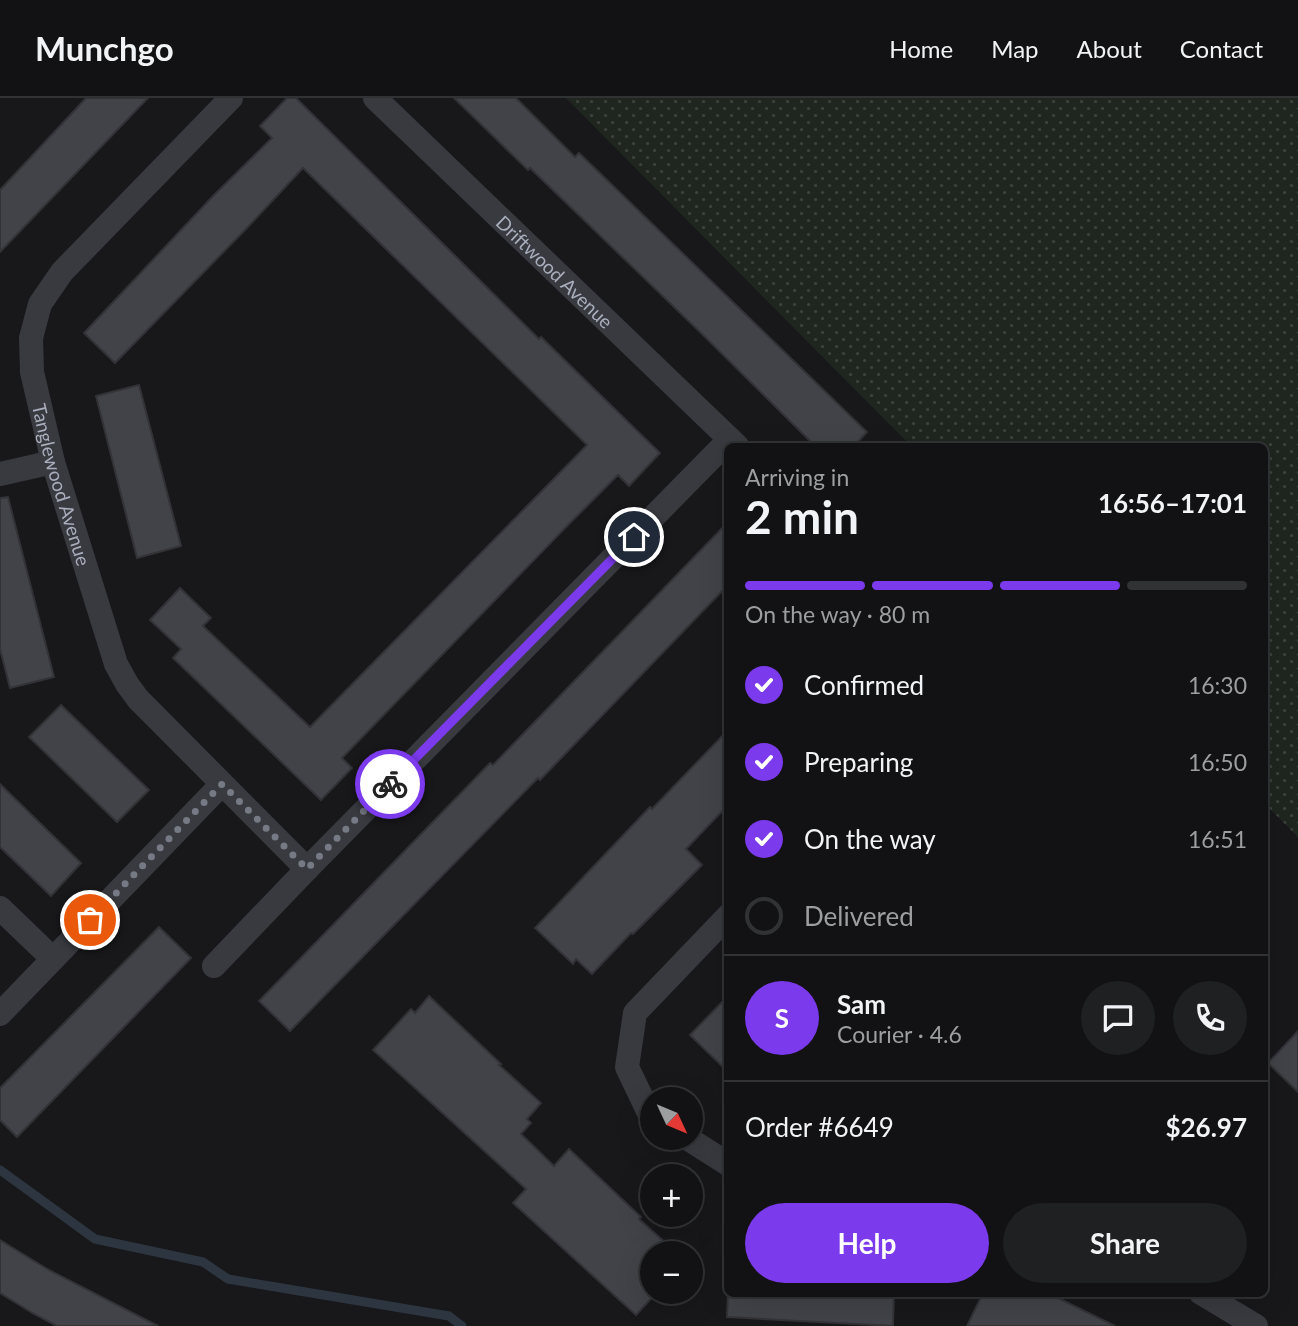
<!DOCTYPE html>
<meta charset="utf-8">
<style>
:root{--surface:#121214;--page:#1f2022;--text:#f1f3f6;--muted:#9c9ea0;--line:#313234;--accent:#7c3aed}
body{margin:0;font-family:Lato,sans-serif;background:var(--page);color:var(--text);height:100vh;display:flex;flex-direction:column;font-size:26px;white-space:nowrap}
*{box-sizing:border-box;margin:0}
p{font-size:23px;color:var(--muted)}
.icon{flex:none;width:38px;height:38px;fill:none;stroke:currentColor;stroke-width:2;stroke-linecap:round;stroke-linejoin:round}
.map{position:relative;flex:1;overflow:hidden}
.side{position:absolute;left:724px;top:345px;width:544px;height:854px;display:flex;flex-direction:column;background:var(--surface);border-radius:10px;box-shadow:0 7px 28px #0002,0 0 0 2px var(--line)}
.side>*{flex:none}
.needle{width:46px;rotate:134deg}
.tools{position:absolute;left:640px;top:989px;display:grid;gap:14px}
.tools a{display:grid;place-items:center;width:63px;height:63px;border-radius:50%;background:var(--surface);box-shadow:0 7px 28px #0002,0 0 0 2px var(--line);font-size:35px}
.pin{position:absolute;display:grid;place-items:center;width:60px;height:60px;color:#fff;margin:-30px;border:4px solid #fff;border-radius:50%;box-shadow:0 2px 7px #0007}
.courier{position:absolute;display:grid;place-items:center;width:70px;height:70px;margin:-35px;border:5px solid #7c3aed;border-radius:50%;background:#fff;color:#222;box-shadow:0 2px 9px #0007}
.overview em{font-style:normal;font-weight:700}
.overview div{display:flex;flex-direction:column-reverse}
.overview{display:flex;align-items:center;justify-content:space-between;height:119px;padding:0 21px}
h1{font-size:46px;font-weight:700;line-height:52px}
.bar{display:grid;grid-template-columns:repeat(4,1fr);gap:10px 7px;align-content:center;height:84px;padding:0 21px}
.bar i{height:9px;border-radius:5px;background:var(--line)}
.bar .active{background:var(--accent)}
.bar p{grid-column:span 4}
.line{display:flex;align-items:center;gap:18px;padding:0 21px;border-top:2px solid var(--line)}
.line div{flex:1}
.round{display:grid;place-items:center;flex:none;width:74px;height:74px;border-radius:37px;background:var(--page)}
ol{padding:0 21px;list-style:none}
li{display:flex;align-items:center;gap:21px;height:77px}
li p{margin-inline-start:auto}
li .icon{padding:7px;border-radius:50%;background:var(--accent);color:#fff;stroke-width:4}
li:last-child{color:var(--muted)}
li i{width:38px;height:38px;border:4px solid var(--line);border-radius:50%}
.action{display:flex;gap:14px;margin-top:auto;padding:14px 21px}
.action a{flex:1;height:80px;border-radius:42px;background:var(--accent);color:#fff;font-size:28px;font-weight:700;line-height:80px;text-align:center}
.action a+a{background:var(--page);color:var(--text)}
header{display:flex;align-items:center;gap:42px;box-sizing:border-box;height:98px;padding:0 35px;background:var(--surface);border-bottom:2px solid var(--line)}
header strong{font-size:33px}
nav{display:flex;gap:38px;margin-inline-start:auto;font-size:24px}
.map>svg:first-child{display:block}
.grass{fill:url(#grass-dots)}
.lines{fill:none;stroke-linecap:round;stroke-linejoin:round}
.stream{stroke:#2d3640;stroke-width:9}
.building{fill:#424348;stroke:#323237;stroke-width:2}
.minor{stroke:#393a40;stroke-width:24}
.done{stroke:#767a84;stroke-width:7;stroke-dasharray:0 12.6}
.route{stroke:#7c3aed;stroke-width:9}
.labels{text-anchor:middle;dominant-baseline:central;stroke-width:5;stroke-linejoin:round;paint-order:stroke}
.street-label{font-size:19px;fill:#a9aebc;stroke:#131316}
</style>
<header>
<strong>Munchgo</strong>
<nav><a>Home</a><a>Map</a><a>About</a><a>Contact</a></nav>
</header>
<div class="map">
<svg width="1298" height="1228" viewBox="0 0 1298 1228">
<defs>
<pattern id="grass-dots" width="8" height="8" patternUnits="userSpaceOnUse" patternTransform="scale(1.75)"><rect width="8" height="8" fill="#1e261f"/><path d="M2 2h.1M6 6h.1" fill="none" stroke="#3c433e" stroke-width="1.8" stroke-linecap="round"/></pattern>
</defs>
<rect width="100%" height="100%" fill="#18181b"/>
<path class="grass" d="M566,0H1298V739L1265,706V348H911Z"/>
<g class="lines">
<path class="stream" d="M0,1072L95,1141L203,1164L228,1181L449,1218L462,1228"/>
</g>
<g class="building">
<path d="M86,0H148L0,154V92Z"/>
<path d="M287,0H296L539,241L541,239L660,355L629,388L618,377L569,426L342,660L352,670L321,702L173,560L181,551L150,522L180,490L211,520L203,528L310,629L587,347L303,70L246,131L115,265L84,235L214,97L272,40L260,28Z"/>
<path d="M454,0H516L575,59L579,55L607,82L867,334L854,348H815L701,235L530,70L528,72Z"/>
<path d="M139,287L181,448L137,460L96,298Z"/>
<path d="M8,399L54,579L10,590L0,551V400Z"/>
<path d="M728,424V487L540,682L538,680L290,933L259,903L490,665L493,667Z"/>
<path d="M61,607L149,692L117,724L29,639Z"/>
<path d="M728,632V707L686,751L702,767L633,836L631,835L592,876L576,861L573,866L535,830L650,709L652,711Z"/>
<path d="M0,686L81,765L51,798L0,749Z"/>
<path d="M159,829L191,860L17,1039L0,1022V990Z"/>
<path d="M429,898L501,966L499,967L541,1005L527,1021L531,1025L521,1036L554,1068L569,1051L641,1119L639,1121L677,1155H653V1194H657L636,1217L513,1105L526,1091L373,952L411,911L415,915Z"/>
<path d="M728,898V974L690,937Z"/>
<path d="M1298,933V994L1268,965Z"/>
<path d="M0,1142L49,1172L158,1228H57L34,1216L0,1195Z"/>
<path d="M728,1195H894L893,1228L727,1219Z"/>
<path d="M983,1195H1048L1115,1228H967Z"/>
</g>
<g class="lines">
<g class="minor">
<path id="s1" d="M231,0L62,174L40,206L31,240L32,274L53,364L116,566L127,586L138,601L307,771"/>
<path id="s2" d="M375,0L737,348"/>
<path d="M0,376L53,364"/>
<path d="M0,810L53,861"/>
<path d="M214,868L307,771L730,341"/>
<path d="M0,916L222,686"/>
<path d="M653,1017L649,1015L627,969L635,915L728,818"/>
<path d="M687,1040L728,1066"/>
<path d="M1201,1195L1256,1228"/>
</g>
</g>
<g class="lines">
<path class="done" d="M90,822L222,686L307,771L390,686"/>
<path class="route" d="M390,686L634,439"/>
</g>
<g class="labels">
<g class="street-label">
<text stroke="none"><textPath href="#s2" startOffset="250">Driftwood Avenue</textPath></text>
<text stroke="none"><textPath href="#s1" startOffset="467">Tanglewood Avenue</textPath></text>
</g>
</g>
</svg>
<div class="tools">
<a><svg class="needle" viewBox="-14 -14 28 28"><path d="M0-13l5 13h-10z" fill="#e53935"/><path d="M0 13l5-13h-10z" fill="#9c9ea0"/></svg></a>
<a>+</a>
<a>−</a>
</div>
<div class="pin" style="left:90px;top:822px;background:#ea580c"><svg class="icon" aria-label="bag" viewBox="0 0 24 24"><path d="M5 8h14l-1 12H6zM9 8a3 3 0 0 1 6 0"/></svg></div>
<div class="pin" style="left:634px;top:439px;background:#1f2937"><svg class="icon" aria-label="home" viewBox="0 0 24 24"><path d="M3 11l9-7 9 7M6 9v11h12V9"/></svg></div>
<div class="courier" style="left:390px;top:686px"><svg class="icon" aria-label="bike" viewBox="0 0 24 24"><circle cx="6" cy="16" r="4"/><circle cx="18" cy="16" r="4"/><path d="M6 16l4-8h5l3 8M10 8l3 8H6M13 5h3"/></svg></div>
<section class="side">
<div class="overview"><div><h1>2 min</h1><p>Arriving in</p></div><em>16:56–17:01</em></div>
<div class="bar"><i class="active"></i><i class="active"></i><i class="active"></i><i></i><p>On the way · 80 m</p></div>
<ol>
<li><svg class="icon" aria-label="check" viewBox="0 0 24 24"><path d="M5 12l5 5 9-10"/></svg>Confirmed<p>16:30</p></li>
<li><svg class="icon" aria-label="check" viewBox="0 0 24 24"><path d="M5 12l5 5 9-10"/></svg>Preparing<p>16:50</p></li>
<li><svg class="icon" aria-label="check" viewBox="0 0 24 24"><path d="M5 12l5 5 9-10"/></svg>On the way<p>16:51</p></li>
<li><i></i>Delivered</li>
</ol>
<div class="line" style="height:126px"><b class="round" style="background:var(--accent);color:#fff">S</b><div><b>Sam</b><p>Courier · 4.6</p></div><a class="round"><svg class="icon" aria-label="chat" viewBox="0 0 24 24"><path d="M4 5h16v11H9l-5 4z"/></svg></a><a class="round"><svg class="icon" aria-label="phone" viewBox="0 0 24 24"><path d="M5 4h4l2 5-3 2q2 4 5 5l2-3 5 2v4C11 20 4 13 5 4z"/></svg></a></div>
<div class="line" style="height:91px"><div>Order #6649</div><b>$26.97</b></div>
<div class="action"><a>Help</a><a>Share</a></div>
</section>
</div>
